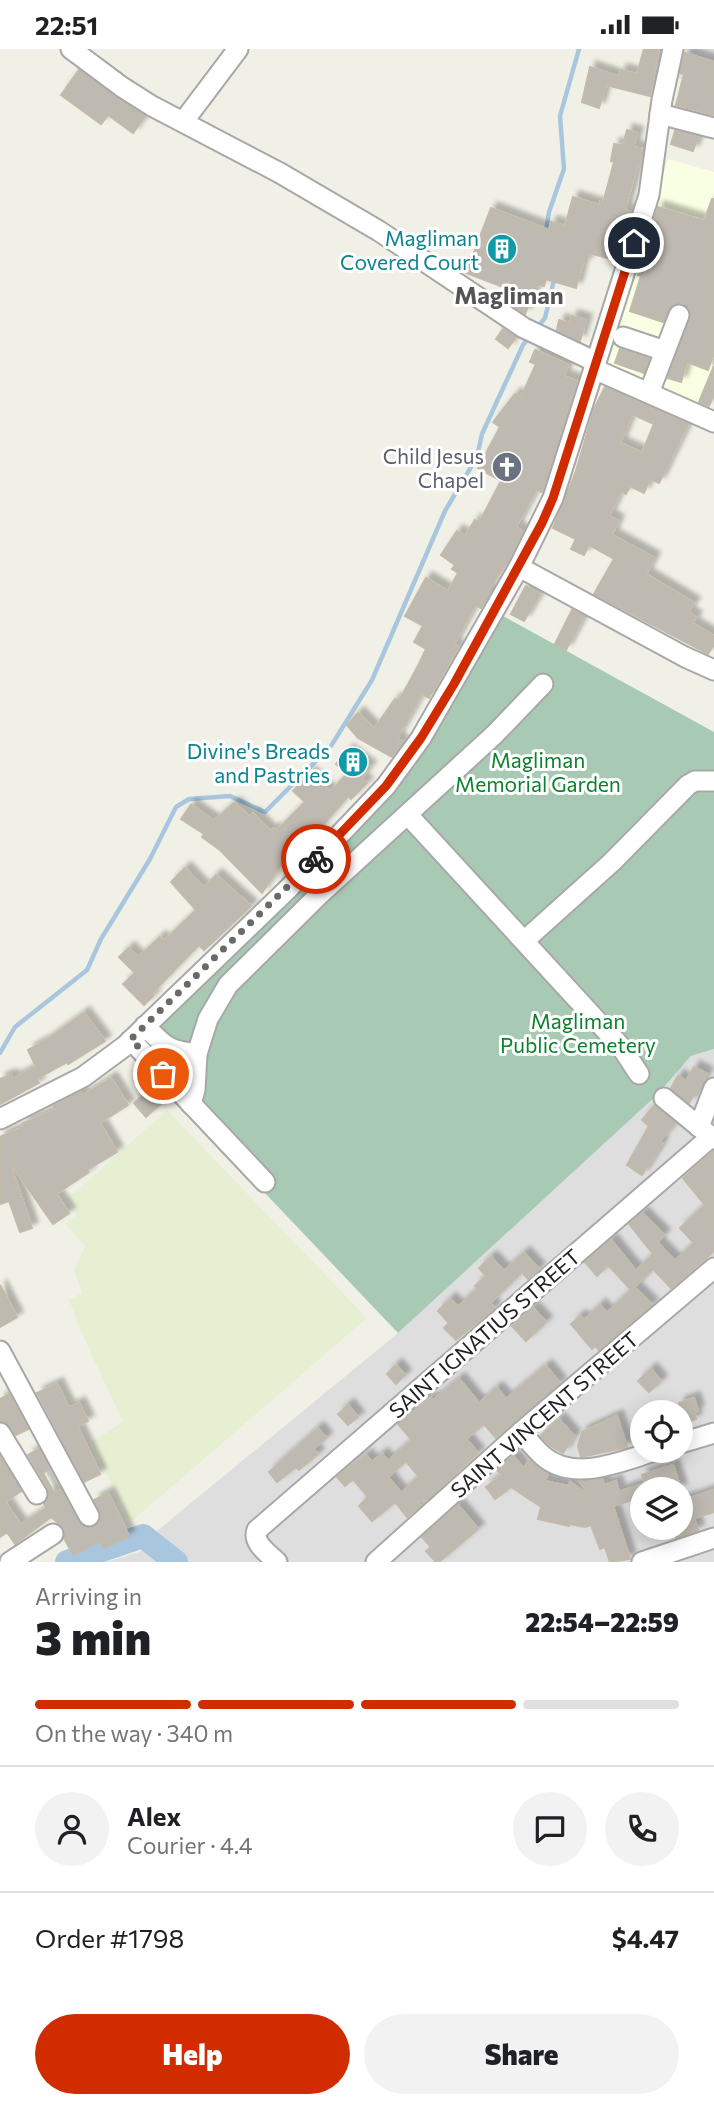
<!DOCTYPE html>
<meta charset="utf-8">
<style>
:root{--surface:#fff;--page:#f2f2f2;--text:#202124;--muted:#757577;--line:#e0e0e0;--accent:#d12c00}
body{margin:0;font-family:Commissioner,sans-serif;background:var(--page);color:var(--text);height:100vh;display:flex;flex-direction:column;font-size:26px;white-space:nowrap}
*{box-sizing:border-box;margin:0}
p{font-size:23px;color:var(--muted)}
.icon{flex:none;width:38px;height:38px;fill:none;stroke:currentColor;stroke-width:2;stroke-linecap:round;stroke-linejoin:round}
.map{position:relative;height:1513px;overflow:hidden}
.panel{display:flex;flex-direction:column;background:var(--surface);flex:1}
.panel>*{flex:none}
.controls{position:absolute;left:630px;top:1351px;display:grid;gap:14px}
.controls a{display:grid;place-items:center;width:63px;height:63px;border-radius:50%;background:var(--surface);box-shadow:0 4px 18px #0003;font-size:35px}
.pin{position:absolute;display:grid;place-items:center;width:60px;height:60px;color:#fff;margin:-30px;border:4px solid #fff;border-radius:50%;box-shadow:0 2px 7px #0007}
.courier{position:absolute;display:grid;place-items:center;width:70px;height:70px;margin:-35px;border:5px solid #d12c00;border-radius:50%;background:#fff;color:#222;box-shadow:0 2px 9px #0007}
.summary em{font-style:normal;font-weight:800}
.summary div{display:flex;flex-direction:column-reverse}
.summary{display:flex;align-items:center;justify-content:space-between;height:119px;padding:0 35px}
h1{font-size:46px;font-weight:800;line-height:52px}
.bar{display:grid;grid-template-columns:repeat(4,1fr);gap:10px 7px;align-content:center;height:84px;padding:0 35px}
.bar i{height:9px;border-radius:5px;background:var(--line)}
.bar .current{background:var(--accent)}
.bar p{grid-column:span 4}
.line{display:flex;align-items:center;gap:18px;padding:0 35px;border-top:2px solid var(--line)}
.line div{flex:1}
.round{display:grid;place-items:center;flex:none;width:74px;height:74px;border-radius:37px;background:var(--page)}
.primary-button{display:flex;gap:14px;margin-top:auto;padding:14px 35px}
.primary-button a{flex:1;height:80px;border-radius:42px;background:var(--accent);color:#fff;font-size:28px;font-weight:800;line-height:80px;text-align:center}
.primary-button a+a{background:var(--page);color:var(--text)}
.status{display:flex;justify-content:space-between;align-items:center;height:49px;padding:0 35px;background:var(--surface);direction:ltr}
.status svg{height:19px;fill:currentColor}
.map>svg:first-child{display:block}
.residential{fill:#dfdede;fill-rule:evenodd}
.education{fill:#f9ffe2}
.farmland{fill:#e7efd3}
.cemetery{fill:#a8cab4}
.lines{fill:none;stroke-linecap:round;stroke-linejoin:round}
.stream{stroke:#a8c7de;stroke-width:4.5}
.river{stroke:#a8c7de;stroke-width:24}
.building{fill:#beb9b1;stroke:#c3baaa;stroke-width:2;fill-rule:evenodd;filter:url(#shadow)}
.minor-casing{stroke:#a8a8a8;stroke-width:23}
.minor{stroke:#fff;stroke-width:19}
.done{stroke:#6a6966;stroke-width:7;stroke-dasharray:0 12.6}
.route{stroke:#d12c00;stroke-width:9}
.labels{text-anchor:middle;dominant-baseline:central;stroke-width:6;stroke-linejoin:round;paint-order:stroke}
.culture-label{font-size:21px;fill:#0d838f;stroke:#fff;text-anchor:end}
.worship-label{font-size:21px;fill:#5b616d;stroke:#fff;text-anchor:end}
.park-label{font-size:21px;fill:#0c812e;stroke:#fff}
.street-label{font-size:21px;fill:#212121;stroke:#fff}
.quarter-label{font-size:24px;font-weight:bold;fill:#545454;stroke:#fff}
</style>
<div class="status"><b>22:51</b><svg viewBox="0 0 49 12"><path d="M0 12V9h3v3zM5 12V6h3v6zM10 12V3h3v9zM15 12V0h3v12zM26 1h20v11H26zM47 4h2v5h-2z"/></svg></div>
<div class="map">
<svg width="714" height="1513" viewBox="0 0 714 1513">
<defs>
<filter id="shadow"><feDropShadow dx="6" dy="-6" stdDeviation="2" flood-color="#0004"/></filter>
</defs>
<rect width="100%" height="100%" fill="#f1f0e7"/>
<g class="residential">
<path d="M680,0H714V36L672,28Z"/>
<path d="M714,1000V1513H188L152,1486L398,1284L657,1046L691,1007ZM642,1363H681V1402H642ZM642,1440H681V1479H642Z"/>
<path d="M149,1500L165,1513H106Z"/>
</g>
<path class="education" d="M668,110L714,123V313L696,359L604,315Z"/>
<path class="farmland" d="M167,1061L367,1269L130,1474L91,1393L123,1373L82,1285L69,1251L82,1244L74,1221L85,1197L65,1175L77,1165L68,1149Z"/>
<path class="cemetery" d="M494,562L714,683V1000L691,1007L657,1046L398,1284L125,997L386,737Z"/>
<g class="lines">
<g class="stream">
<path d="M546,182L549,163L564,120L560,67L579,0"/>
<path d="M536,280L545,269L555,227"/>
<path d="M0,1004L15,978L87,921L101,890L150,810L176,758L189,750L230,747L265,763L331,697L372,631L445,462L477,408L482,385L523,296L530,287"/>
</g>
<path class="river" d="M67,1513L143,1487L176,1513"/>
</g>
<g class="building">
<path d="M644,0H659L650,47L606,36L599,59L582,53L590,18L619,28L621,21L637,25Z"/>
<path d="M685,4L714,13V66L676,56L684,25L680,24Z"/>
<path d="M79,21L145,67L133,84L108,66L101,75L61,46Z"/>
<path d="M627,81L637,84L633,98L643,100L640,118L637,117L625,161L631,163L617,207L612,205L611,210L589,204L586,214L583,213L576,239L546,230L544,237L537,236L525,265L510,255L514,242L466,224L491,159L549,181L551,173L565,177L573,148L599,156L600,153L603,154L614,113L611,112L614,95L623,96Z"/>
<path d="M675,82L698,88L693,102L671,95Z"/>
<path d="M712,150H714V304L708,321L687,313L681,333L668,329L690,270L689,259L683,254L672,256L663,273L630,262L641,227L638,226L640,214L658,158L704,172Z"/>
<path d="M572,267L586,271L580,292L557,281L559,271L570,274Z"/>
<path d="M503,280L516,288L508,299L496,290Z"/>
<path d="M620,300L649,310L644,324L615,314Z"/>
<path d="M535,301L568,316L563,327L577,332L542,443L536,441L516,478L523,483L508,512L488,541L491,543L481,559L475,556L454,595L458,598L429,649L422,645L397,689L403,693L392,708L358,689L347,676L358,664L374,680L395,650L399,652L419,615L426,600L414,593L423,577L405,567L426,529L448,542L458,524L452,520L455,516L441,506L457,482L465,487L475,471L479,474L501,432L478,419L500,378L493,373L515,345L521,348L536,315L530,313Z"/>
<path d="M714,317V346L709,357L699,353Z"/>
<path d="M605,338L688,375L659,434L650,430L644,444L630,437L626,445L621,442L609,467L618,472L612,486L654,509L646,525L694,554L688,563L696,568L692,574L714,587V596L708,605L594,545L614,510L589,496L584,506L571,500L576,490L553,479L576,422L594,360ZM632,365L654,375L642,404L620,394Z"/>
<path d="M526,537L540,545L524,572L511,565Z"/>
<path d="M572,561L584,567L566,601L555,595Z"/>
<path d="M348,701L370,718L361,730L367,734L351,750L348,747L308,793L306,791L280,817L262,844L220,801L202,788L204,785L181,770L191,756L214,772L234,754L250,768L253,765L271,783L274,780L276,782L305,753L293,742L310,724L330,743L348,724L336,715Z"/>
<path d="M185,819L204,839L216,826L251,857L204,901L199,896L152,944L154,946L144,956L123,935L135,924L119,908L129,899L138,909L160,888L164,892L196,861L171,833Z"/>
<path d="M84,964L105,992L68,1015L67,1013L36,1030L39,1034L0,1055V1030L11,1026L13,1030L36,1018L28,1001L45,992Z"/>
<path d="M694,1018L707,1025L689,1054L671,1039L678,1027L686,1032Z"/>
<path d="M111,1029L128,1056L100,1074L117,1103L87,1121L89,1123L56,1145L69,1164L53,1175L9,1112L32,1179L20,1183L9,1152L0,1155V1088L24,1078L23,1074L56,1061L53,1057L80,1043L82,1047Z"/>
<path d="M156,1035L165,1045L160,1050L162,1053L146,1068L134,1054Z"/>
<path d="M655,1056L675,1074L659,1093L662,1094L642,1126L627,1116L649,1077L642,1071Z"/>
<path d="M714,1102V1202L671,1239L653,1220L631,1241L608,1216L597,1227L585,1213L611,1191L636,1222L653,1205L629,1175L642,1164L664,1186L657,1193L675,1212L694,1194L680,1179L705,1156L683,1129Z"/>
<path d="M524,1204L539,1220L528,1230L522,1223L490,1254L495,1259L456,1291L444,1279L449,1274L438,1262L450,1250L458,1258L477,1240L475,1237L486,1227L479,1219L491,1208L504,1222Z"/>
<path d="M0,1236L17,1268L0,1278Z"/>
<path d="M634,1238L652,1256L599,1301L595,1297L592,1300L571,1275L580,1267L584,1271L600,1256L607,1264Z"/>
<path d="M533,1259L546,1273L526,1292L512,1277Z"/>
<path d="M396,1316L405,1326L396,1335L387,1325Z"/>
<path d="M546,1317L560,1334L496,1389L484,1375L466,1390L478,1404L428,1450L417,1453L420,1457L407,1468L395,1453L372,1472L359,1457L368,1448L353,1430L345,1437L337,1428L366,1406L372,1413L382,1405L388,1412L412,1391L398,1375L420,1356L431,1349L433,1351L459,1330L479,1354L497,1339L506,1350ZM406,1412L419,1428L401,1444L388,1428Z"/>
<path d="M651,1320L661,1332L649,1343L638,1332Z"/>
<path d="M57,1335L69,1359L79,1354L88,1372L77,1377L100,1425L84,1433L37,1344Z"/>
<path d="M9,1345L28,1380L16,1386L6,1374L0,1372V1350Z"/>
<path d="M694,1349L698,1362L694,1363L696,1370L681,1375L679,1354Z"/>
<path d="M348,1356L358,1368L348,1376L338,1365Z"/>
<path d="M617,1367L627,1398L581,1408L578,1397L582,1383Z"/>
<path d="M559,1370L574,1387L563,1404L551,1397L540,1387Z"/>
<path d="M318,1379L326,1389L313,1400L318,1405L299,1421L296,1418L277,1433L269,1423Z"/>
<path d="M39,1400L50,1420L43,1424L54,1444L61,1441L82,1477L89,1479L99,1474L101,1467L94,1451L108,1444L129,1487L104,1499L99,1492L73,1506L64,1489V1479L51,1468L15,1495L7,1483L0,1488V1408L21,1442L5,1453L21,1476L46,1459L44,1455L49,1445L48,1439L28,1406Z"/>
<path d="M513,1407L524,1420L529,1411L548,1425L544,1432L569,1437L570,1433L591,1447L579,1432L602,1430L604,1436L616,1432L619,1443L642,1435V1448L613,1457L630,1510L610,1513L605,1498L600,1500L591,1476L585,1478L569,1475V1477L538,1470L541,1458L511,1438L495,1450L486,1438L502,1426L497,1421Z"/>
<path d="M673,1416L681,1440H647L642,1426Z"/>
<path d="M714,1441V1463L694,1469L698,1481L676,1489L673,1479H681V1452Z"/>
<path d="M458,1456L478,1480L439,1513H436L426,1502L431,1498L422,1488Z"/>
</g>
<g class="lines">
<g class="minor-casing">
<g id="minor">
<path d="M71,0L122,38L152,57L280,124L379,182L524,279L596,313"/>
<path d="M660,65L714,79"/>
<path d="M183,73L238,0"/>
<path d="M623,288L665,302"/>
<path d="M594,320L714,373"/>
<path d="M649,344L679,266"/>
<path d="M519,518L685,608L714,621"/>
<path d="M408,766L622,999L639,1025"/>
<path d="M524,892L612,813L688,736L695,732H714"/>
<path d="M145,977C166,998 167,1001 197,1005"/>
<path d="M131,991L265,1133"/>
<path d="M664,1049L714,1090"/>
<path d="M191,1055L195,1041L197,1005L208,970L228,936L319,846L494,686L543,635"/>
<path d="M0,1070L83,1028L125,997L287,841L386,737L421,689L519,518L553,449L649,146L662,51L673,0"/>
<path d="M699,1078L714,1039"/>
<path d="M0,1302L89,1467"/>
<path d="M521,1383C528,1391 535,1400 543,1407C574,1434 622,1412 655,1402"/>
<path d="M0,1384L37,1445"/>
<path d="M681,1394L714,1384"/>
<path d="M10,1513L53,1485"/>
<path d="M277,1513C268,1504 252,1494 257,1481L711,1088"/>
<path d="M376,1513L521,1383L714,1219"/>
<path d="M642,1513L714,1489"/>
</g>
</g>
<use href="#minor" class="minor"/>
</g>
<g class="lines">
<path class="done" d="M163,1025L131,990L316,810"/>
<path class="route" d="M316,810L386,737L421,689L454,635L542,474L553,449L634,194"/>
</g>
<defs>
<g id="building-disc" transform="scale(1.575)"><circle r="9.5" fill="#0f9aa8" stroke="#fff"/><path d="M-4-6H4V6H1V3H-1V6H-4ZM-2.5-4.3h1.7v1.8h-1.7ZM.8-4.3h1.7v1.8H.8ZM-2.5-1h1.7V.8h-1.7ZM.8-1h1.7V.8H.8Z" fill="#fff"/></g>
<g id="church-disc" transform="scale(1.575)"><circle r="9.5" fill="#6b7280" stroke="#fff"/><path d="M-1.2-6h2.4v3.5h3.3v2.4h-3.3V6h-2.4V-.1h-3.3v-2.4h3.3Z" fill="#fff"/></g>
</defs>
<g fill-rule="evenodd">
<use href="#building-disc" x="502" y="200"/>
<use href="#church-disc" x="507" y="418"/>
<use href="#building-disc" x="353" y="713"/>
</g>
<g class="labels">
<g class="culture-label">
<text x="479" y="188">Magliman<tspan x="479" dy="24">Covered Court</tspan></text>
<text x="330" y="701">Divine's Breads<tspan x="330" dy="24">and Pastries</tspan></text>
</g>
<g class="worship-label">
<text x="484" y="406">Child Jesus<tspan x="484" dy="24">Chapel</tspan></text>
</g>
<g class="park-label">
<text x="538" y="710">Magliman<tspan x="538" dy="24">Memorial Garden</tspan></text>
<text x="578" y="971">Magliman<tspan x="578" dy="24">Public Cemetery</tspan></text>
</g>
<g class="street-label">
<text transform="translate(484 1284) rotate(-41)">SAINT IGNATIUS STREET</text>
<text transform="translate(544 1365) rotate(-41)">SAINT VINCENT STREET</text>
</g>
<g class="quarter-label">
<text x="509" y="245">Magliman</text>
</g>
</g>
</svg>
<div class="controls">
<a><svg class="icon" aria-label="locate" viewBox="0 0 24 24"><circle cx="12" cy="12" r="6"/><path d="M12 2v4M12 18v4M2 12h4M18 12h4"/></svg></a>
<a><svg class="icon" aria-label="layers" viewBox="0 0 24 24"><path d="M12 4l9 5-9 5-9-5zM3 14l9 5 9-5"/></svg></a>
</div>
<div class="pin" style="left:163px;top:1025px;background:#ea580c"><svg class="icon" aria-label="bag" viewBox="0 0 24 24"><path d="M5 8h14l-1 12H6zM9 8a3 3 0 0 1 6 0"/></svg></div>
<div class="pin" style="left:634px;top:194px;background:#1f2937"><svg class="icon" aria-label="home" viewBox="0 0 24 24"><path d="M3 11l9-7 9 7M6 9v11h12V9"/></svg></div>
<div class="courier" style="left:316px;top:810px"><svg class="icon" aria-label="bike" viewBox="0 0 24 24"><circle cx="6" cy="16" r="4"/><circle cx="18" cy="16" r="4"/><path d="M6 16l4-8h5l3 8M10 8l3 8H6M13 5h3"/></svg></div>
</div>
<section class="panel">
<div class="summary"><div><h1>3 min</h1><p>Arriving in</p></div><em>22:54–22:59</em></div>
<div class="bar"><i class="current"></i><i class="current"></i><i class="current"></i><i></i><p>On the way · 340 m</p></div>
<div class="line" style="height:126px"><a class="round"><svg class="icon" aria-label="person" viewBox="0 0 24 24"><circle cx="12" cy="8" r="4"/><path d="M4 21q1-7 8-7t8 7"/></svg></a><div><b>Alex</b><p>Courier · 4.4</p></div><a class="round"><svg class="icon" aria-label="chat" viewBox="0 0 24 24"><path d="M4 5h16v11H9l-5 4z"/></svg></a><a class="round"><svg class="icon" aria-label="phone" viewBox="0 0 24 24"><path d="M5 4h4l2 5-3 2q2 4 5 5l2-3 5 2v4C11 20 4 13 5 4z"/></svg></a></div>
<div class="line" style="height:91px"><div>Order #1798</div><b>$4.47</b></div>
<div class="primary-button"><a>Help</a><a>Share</a></div>
</section>
